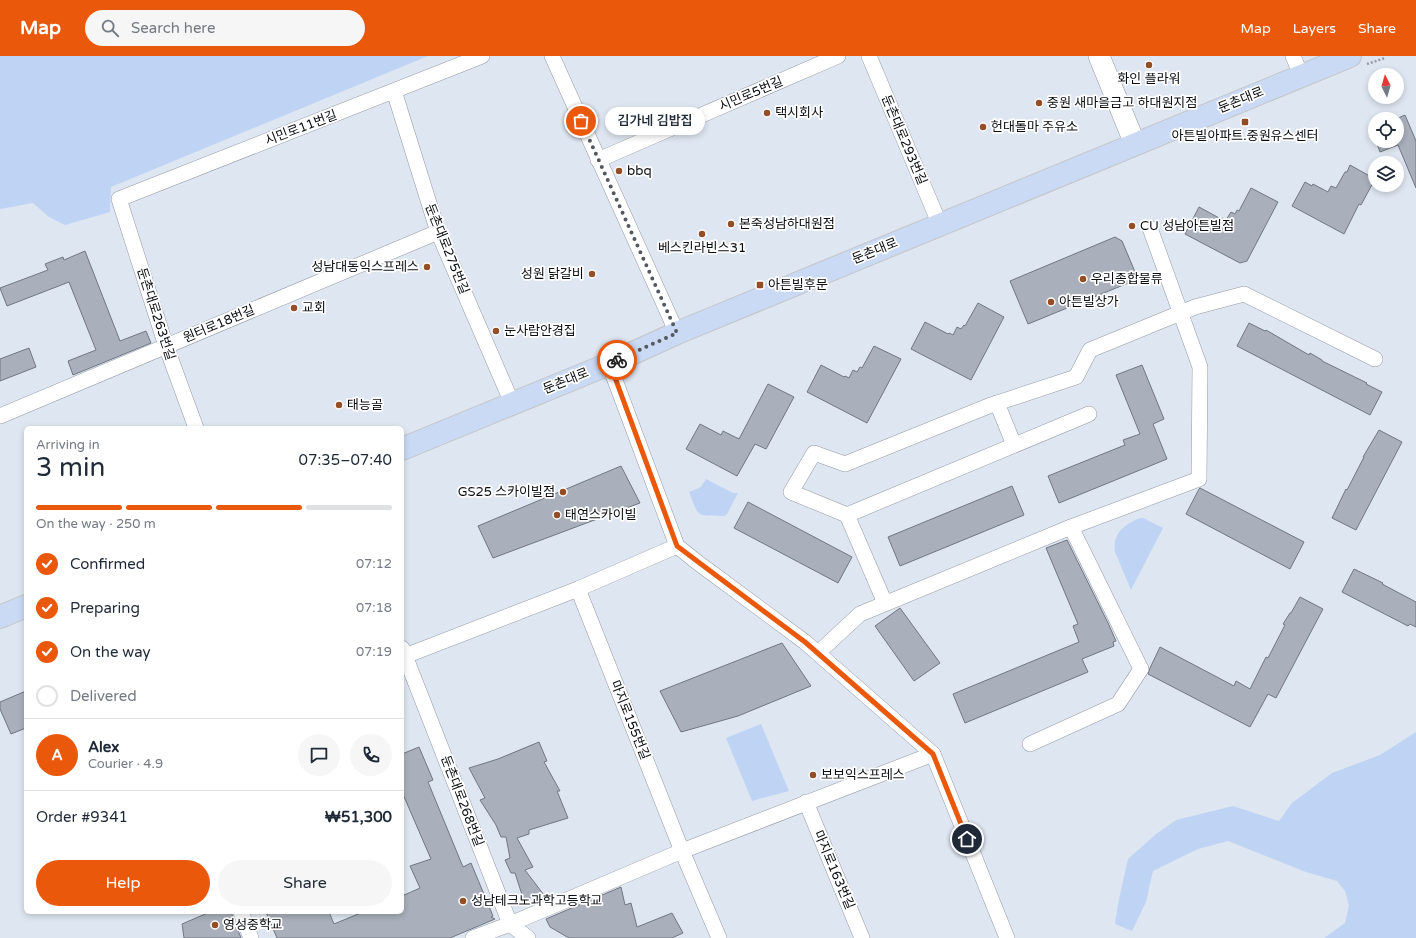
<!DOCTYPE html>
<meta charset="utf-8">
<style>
:root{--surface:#fff;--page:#f6f6f7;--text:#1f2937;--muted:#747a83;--line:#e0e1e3;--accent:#ea580c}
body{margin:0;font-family:"Varela Round","Noto Sans KR",sans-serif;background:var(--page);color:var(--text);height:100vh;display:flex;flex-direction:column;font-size:15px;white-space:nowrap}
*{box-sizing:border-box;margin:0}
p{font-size:13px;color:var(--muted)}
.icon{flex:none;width:22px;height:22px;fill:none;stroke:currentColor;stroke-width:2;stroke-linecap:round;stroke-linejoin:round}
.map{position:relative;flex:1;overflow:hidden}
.sheet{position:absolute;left:24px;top:370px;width:380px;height:488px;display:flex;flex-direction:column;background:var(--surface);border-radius:6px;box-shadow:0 2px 6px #0003}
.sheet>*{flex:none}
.needle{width:26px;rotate:355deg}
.controls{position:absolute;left:1368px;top:12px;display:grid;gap:8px}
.controls a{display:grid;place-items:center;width:36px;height:36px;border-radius:50%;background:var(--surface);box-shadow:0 2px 6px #0003;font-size:20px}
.pin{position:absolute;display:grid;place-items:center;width:34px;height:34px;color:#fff;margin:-17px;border:2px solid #fff;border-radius:50%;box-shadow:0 1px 4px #0007}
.courier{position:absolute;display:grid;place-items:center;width:40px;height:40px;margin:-20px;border:3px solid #ea580c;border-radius:50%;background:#fff;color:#222;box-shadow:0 1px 5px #0007}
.bubble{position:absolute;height:28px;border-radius:14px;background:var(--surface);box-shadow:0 2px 6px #0003;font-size:13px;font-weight:600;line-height:28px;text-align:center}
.summary em{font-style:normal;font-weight:600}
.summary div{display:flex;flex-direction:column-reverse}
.summary{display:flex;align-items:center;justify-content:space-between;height:68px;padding:0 12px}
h1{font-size:26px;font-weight:600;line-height:30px}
.bar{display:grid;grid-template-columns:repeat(4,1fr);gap:6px 4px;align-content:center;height:48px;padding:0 12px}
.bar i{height:5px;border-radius:3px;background:var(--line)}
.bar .on{background:var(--accent)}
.bar p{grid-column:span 4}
.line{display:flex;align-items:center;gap:10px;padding:0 12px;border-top:1px solid var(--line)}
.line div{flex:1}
.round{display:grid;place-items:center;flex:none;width:42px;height:42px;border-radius:21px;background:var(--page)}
ol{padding:0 12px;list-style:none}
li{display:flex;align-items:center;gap:12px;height:44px}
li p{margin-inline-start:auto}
li .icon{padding:4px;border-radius:50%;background:var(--accent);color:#fff;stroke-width:4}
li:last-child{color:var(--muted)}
li i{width:22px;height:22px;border:2px solid var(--line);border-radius:50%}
.button{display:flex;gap:8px;margin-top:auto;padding:8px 12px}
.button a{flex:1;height:46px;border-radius:24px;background:var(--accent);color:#fff;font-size:16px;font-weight:600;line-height:46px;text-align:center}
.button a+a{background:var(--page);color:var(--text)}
header{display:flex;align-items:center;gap:24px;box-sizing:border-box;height:56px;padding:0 20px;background:var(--accent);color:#fff}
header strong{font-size:19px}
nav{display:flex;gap:22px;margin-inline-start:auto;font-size:14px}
.search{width:280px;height:36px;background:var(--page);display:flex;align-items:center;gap:10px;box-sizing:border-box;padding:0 14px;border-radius:22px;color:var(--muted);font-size:15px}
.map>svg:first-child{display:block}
.green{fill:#bfd4f4}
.building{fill:#a9b0bb;stroke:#707782}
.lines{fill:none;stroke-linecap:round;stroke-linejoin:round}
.minor-casing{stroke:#949ba6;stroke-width:16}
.secondary-casing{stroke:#949ba6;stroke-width:22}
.primary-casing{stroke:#c4c5c6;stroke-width:24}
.path{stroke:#979ea6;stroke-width:2.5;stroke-dasharray:2 2;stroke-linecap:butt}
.minor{stroke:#fff;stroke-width:15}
.secondary{stroke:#fff;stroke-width:21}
.primary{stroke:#cadaf4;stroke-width:22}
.done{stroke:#54585f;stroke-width:4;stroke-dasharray:0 7.2}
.route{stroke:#ea580c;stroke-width:5}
.poi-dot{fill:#944e26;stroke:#fff;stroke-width:1.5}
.labels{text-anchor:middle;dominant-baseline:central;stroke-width:3.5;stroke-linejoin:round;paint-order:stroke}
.poi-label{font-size:13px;fill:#0a0c10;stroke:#fff;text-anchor:start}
.street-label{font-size:13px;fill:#0a0c10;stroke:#fff}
</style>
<header>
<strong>Map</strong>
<div class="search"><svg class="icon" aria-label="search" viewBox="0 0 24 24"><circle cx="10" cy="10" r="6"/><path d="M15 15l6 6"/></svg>Search here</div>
<nav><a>Map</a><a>Layers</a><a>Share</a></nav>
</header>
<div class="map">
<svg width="1416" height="882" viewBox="0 0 1416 882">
<rect width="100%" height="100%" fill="#dee6f1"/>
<g class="green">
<path d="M0,0H428L111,131L110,156L65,169L49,161L33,147L0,153Z"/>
<path d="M706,423L733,437H738L727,458L724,460C695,459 700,463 689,436L701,431Z"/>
<path d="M1140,462H1143L1163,472L1131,534L1115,496C1112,477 1125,468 1140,462Z"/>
<path d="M761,668L789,735L752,745L726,682Z"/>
<path d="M1416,676V882H1324L1345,867L1349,849L1345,835L1337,825L1306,816L1228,785L1198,793L1153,815L1146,846L1132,875L1115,868L1118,848L1128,803L1156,778L1176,764L1233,750L1279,765L1292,747L1332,717L1380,699Z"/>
</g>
<g class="building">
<path d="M1405,59L1416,85V132L1398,89L1380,96L1376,85H1397L1396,63Z"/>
<path d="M1350,109L1375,123L1361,149L1359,148L1344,178L1292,150L1305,126L1312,130L1313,128L1328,136L1331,130L1336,132L1345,116H1347Z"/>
<path d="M1251,132L1278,146L1247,205L1240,207L1185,178L1199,151L1221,163L1222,162L1226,164L1231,156L1235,158L1237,154L1239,155Z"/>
<path d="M1115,181L1122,185L1138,223L1028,268L1010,225Z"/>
<path d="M85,195L120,285L146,275L151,287L73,319L68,305L96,294L69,226L7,250L0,232L48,214L45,208L63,201L64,204Z"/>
<path d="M978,247L1004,261L971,324L911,293L925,266L948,278L949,277L953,279L957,271L961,273L964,269L965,270Z"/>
<path d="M1249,267L1265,275L1266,274L1309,299L1310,297L1322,304V305L1367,327L1366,328L1382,336L1370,359L1237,290Z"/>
<path d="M874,290L901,303L867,367L807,336L821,309L844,321L845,320L849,322L853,314L857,316L860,311L862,312Z"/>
<path d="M29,292L36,311L0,325V303Z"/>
<path d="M1142,309L1164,363L1153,368L1167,403L1059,447L1048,420L1125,389L1123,384L1140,378L1116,319Z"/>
<path d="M768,328L794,341L766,393L755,388L737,420L686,393L700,368L721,379L723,375L739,383Z"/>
<path d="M1379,374L1402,386L1356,474L1332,462L1346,433L1347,434L1364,401H1363Z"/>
<path d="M621,410L640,447L493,502L478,470Z"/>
<path d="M1012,430L1024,459L900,510L888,481Z"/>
<path d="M1200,432L1304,486L1290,513L1186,458L1199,433Z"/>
<path d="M748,446L852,501L838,527L734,472Z"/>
<path d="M1067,484L1108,567L1116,585L1113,586L1114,590L1082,603L1088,616L965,667L953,638L1079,586L1073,570L1078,568L1046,492Z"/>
<path d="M1354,513L1383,527L1382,528L1416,546V571L1410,568L1408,570L1342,536Z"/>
<path d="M1300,541L1323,553L1276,642L1268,638L1250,671L1148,618L1150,612L1160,591L1234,630L1236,625L1250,633L1266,601L1268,602L1285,569L1283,568L1290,557H1291Z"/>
<path d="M900,552L940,607L914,625L875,570Z"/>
<path d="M782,587L811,630L738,660L681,676L660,635Z"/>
<path d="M26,635V672L11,678L0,653V646Z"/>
<path d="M539,686L547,705L544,706L560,735H557L568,762L529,774V778L517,782L533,811L525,814L547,843L537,847L534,840L524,845L515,817H511L505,804L510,802L506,781H501L496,769L480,744L485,742L469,712L498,703Z"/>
<path d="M419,691L433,724L428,726L463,811L471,807L493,860L491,861L495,863L450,882H277L266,856H329L334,868L363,856H402V840L420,832L410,810L431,803L402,736V698Z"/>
<path d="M621,831L625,849L631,847L637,871L672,857L683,877L672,882H569L550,871L546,863Z"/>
<path d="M210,856H231L241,882H184L182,868Z"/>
</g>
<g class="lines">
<g class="minor-casing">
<g id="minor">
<path d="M552,0L677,277"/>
<path d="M869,0L940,169"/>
<path d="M1293,0L1301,19"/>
<path d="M394,35L438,176L512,347"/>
<path d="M598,104L838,0"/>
<path d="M609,308L677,490L697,506L805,586L933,698L1007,882"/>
<path d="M997,347L1014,389"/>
<path d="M0,360L438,176"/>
<path d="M196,372L166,290L119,143L482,0"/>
<path d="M847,459L791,436L814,397L845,408L991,349L1076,321L1090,294L1195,251L1244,238L1375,303"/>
<path d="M1071,471L1199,423L1200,311L1150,172"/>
<path d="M578,533L682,795L719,882"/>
<path d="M885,547L847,459L1089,358"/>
<path d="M402,592L510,868L528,882"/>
<path d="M818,597L860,558L1071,471L1141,613L1118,648L1030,688"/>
<path d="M405,600L578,533L677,490"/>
<path d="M806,746L862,882"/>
<path d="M241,856L251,882"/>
<path d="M473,882L510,868L682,795L933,698"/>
</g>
</g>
<g class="secondary-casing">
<path id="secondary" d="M1099,0L1135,88"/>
</g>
<g class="primary-casing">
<g id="primary">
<path d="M402,393L609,308L677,277L1350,0"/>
<path d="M0,561L26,550"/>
</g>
</g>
<path class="path" d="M1367,8L1385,2"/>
<use href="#minor" class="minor"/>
<use href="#secondary" class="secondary"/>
<use href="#primary" class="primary"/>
</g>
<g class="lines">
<path class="done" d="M581,65L677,277L617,304"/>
<path class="route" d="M617,304L610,308L677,490L805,586L933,698L967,783"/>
</g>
<g class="poi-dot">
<circle cx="1149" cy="9" r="4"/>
<circle cx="1039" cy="47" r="4"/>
<circle cx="767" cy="57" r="4"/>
<rect x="1241" y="62" width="8" height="8" rx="2"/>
<circle cx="983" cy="71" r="4"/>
<circle cx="619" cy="115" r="4"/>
<circle cx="731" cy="168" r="4"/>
<circle cx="1132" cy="170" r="4"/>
<circle cx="702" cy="178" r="4"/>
<circle cx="427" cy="211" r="4"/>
<circle cx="592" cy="218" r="4"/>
<circle cx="1083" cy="223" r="4"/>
<rect x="756" y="225" width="8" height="8" rx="2"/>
<circle cx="1051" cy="246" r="4"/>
<circle cx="294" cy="252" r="4"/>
<circle cx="496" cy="275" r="4"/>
<circle cx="339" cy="349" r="4"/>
<circle cx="563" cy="436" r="4"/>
<circle cx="557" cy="459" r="4"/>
<circle cx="813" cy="719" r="4"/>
<circle cx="463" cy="845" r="4"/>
<circle cx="215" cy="869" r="4"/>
</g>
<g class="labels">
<g class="poi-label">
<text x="1149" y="23" text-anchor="middle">화인 플라워</text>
<text x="1047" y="47">중원 새마을금고 하대원지점</text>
<text x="775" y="57">택시회사</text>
<text x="991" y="71">헌대돌마 주유소</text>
<text x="1245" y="80" text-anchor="middle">아튼빌아파트.중원유스센터</text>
<text x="627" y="115">bbq</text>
<text x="739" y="168">본죽성남하대원점</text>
<text x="1140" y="170">CU 성남아튼빌점</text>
<text x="702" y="192" text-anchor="middle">베스킨라빈스31</text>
<text x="419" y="211" text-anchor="end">성남대동익스프레스</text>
<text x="584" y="218" text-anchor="end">성원 닭갈비</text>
<text x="1091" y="223">우리종합물류</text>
<text x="768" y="229">아튼빌후문</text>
<text x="1059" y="246">아튼빌상가</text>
<text x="302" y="252">교회</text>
<text x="504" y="275">눈사람안경집</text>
<text x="347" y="349">태능골</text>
<text x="555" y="436" text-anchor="end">GS25 스카이빌점</text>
<text x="565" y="459">태연스카이빌</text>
<text x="821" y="719">보보익스프레스</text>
<text x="471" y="845">성남테크노과학고등학교</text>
<text x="223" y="869">영성중학교</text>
</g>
<g class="street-label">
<text transform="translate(751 38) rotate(-23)">시민로5번길</text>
<text transform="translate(1241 44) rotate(-22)">둔촌대로</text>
<text transform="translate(301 72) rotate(-21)">시민로11번길</text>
<text transform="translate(904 84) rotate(67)">둔촌대로293번길</text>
<text transform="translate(447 193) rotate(68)">둔촌대로275번길</text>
<text transform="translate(875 195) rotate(-22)">둔촌대로</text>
<text transform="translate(156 258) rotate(72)">둔촌대로263번길</text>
<text transform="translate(219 268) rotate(-23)">원터로18번길</text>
<text transform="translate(566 325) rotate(-22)">둔촌대로</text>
<text transform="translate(630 664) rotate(68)">마지로155번길</text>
<text transform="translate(462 745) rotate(69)">둔촌대로268번길</text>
<text transform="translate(834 814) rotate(67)">마지로163번길</text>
</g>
</g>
</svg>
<div class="controls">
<a><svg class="needle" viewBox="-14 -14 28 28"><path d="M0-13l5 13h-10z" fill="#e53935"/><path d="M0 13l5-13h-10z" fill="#747a83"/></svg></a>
<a><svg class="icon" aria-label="locate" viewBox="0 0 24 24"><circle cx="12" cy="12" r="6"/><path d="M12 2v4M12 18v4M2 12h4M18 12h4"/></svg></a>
<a><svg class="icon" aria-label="layers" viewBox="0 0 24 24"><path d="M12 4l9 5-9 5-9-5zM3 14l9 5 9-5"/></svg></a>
</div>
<div class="pin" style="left:581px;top:65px;background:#ea580c"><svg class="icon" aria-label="bag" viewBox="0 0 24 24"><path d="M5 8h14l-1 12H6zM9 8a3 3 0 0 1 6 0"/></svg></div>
<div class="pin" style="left:967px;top:783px;background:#1f2937"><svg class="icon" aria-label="home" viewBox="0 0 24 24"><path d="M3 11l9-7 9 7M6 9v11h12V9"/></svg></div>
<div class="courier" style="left:617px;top:304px"><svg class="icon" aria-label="bike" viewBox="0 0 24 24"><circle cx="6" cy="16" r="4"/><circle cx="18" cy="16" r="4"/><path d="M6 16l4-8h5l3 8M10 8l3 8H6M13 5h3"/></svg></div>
<div class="bubble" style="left:605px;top:51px;width:100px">김가네 김밥집</div>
<section class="sheet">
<div class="summary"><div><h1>3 min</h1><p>Arriving in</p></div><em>07:35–07:40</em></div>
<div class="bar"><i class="on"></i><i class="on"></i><i class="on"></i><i></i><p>On the way · 250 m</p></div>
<ol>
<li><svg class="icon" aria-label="check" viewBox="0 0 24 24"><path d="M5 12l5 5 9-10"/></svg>Confirmed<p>07:12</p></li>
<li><svg class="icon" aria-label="check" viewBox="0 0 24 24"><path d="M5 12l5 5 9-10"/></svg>Preparing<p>07:18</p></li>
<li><svg class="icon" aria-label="check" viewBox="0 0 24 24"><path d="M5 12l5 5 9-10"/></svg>On the way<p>07:19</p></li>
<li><i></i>Delivered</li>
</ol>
<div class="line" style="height:72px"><b class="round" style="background:var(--accent);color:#fff">A</b><div><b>Alex</b><p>Courier · 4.9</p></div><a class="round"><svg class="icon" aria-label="chat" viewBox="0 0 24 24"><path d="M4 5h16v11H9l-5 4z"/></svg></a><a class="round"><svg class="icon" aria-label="phone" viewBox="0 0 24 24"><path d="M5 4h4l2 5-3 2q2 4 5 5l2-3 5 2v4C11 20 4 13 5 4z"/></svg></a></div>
<div class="line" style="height:52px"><div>Order #9341</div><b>₩51,300</b></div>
<div class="button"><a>Help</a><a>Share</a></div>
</section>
</div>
